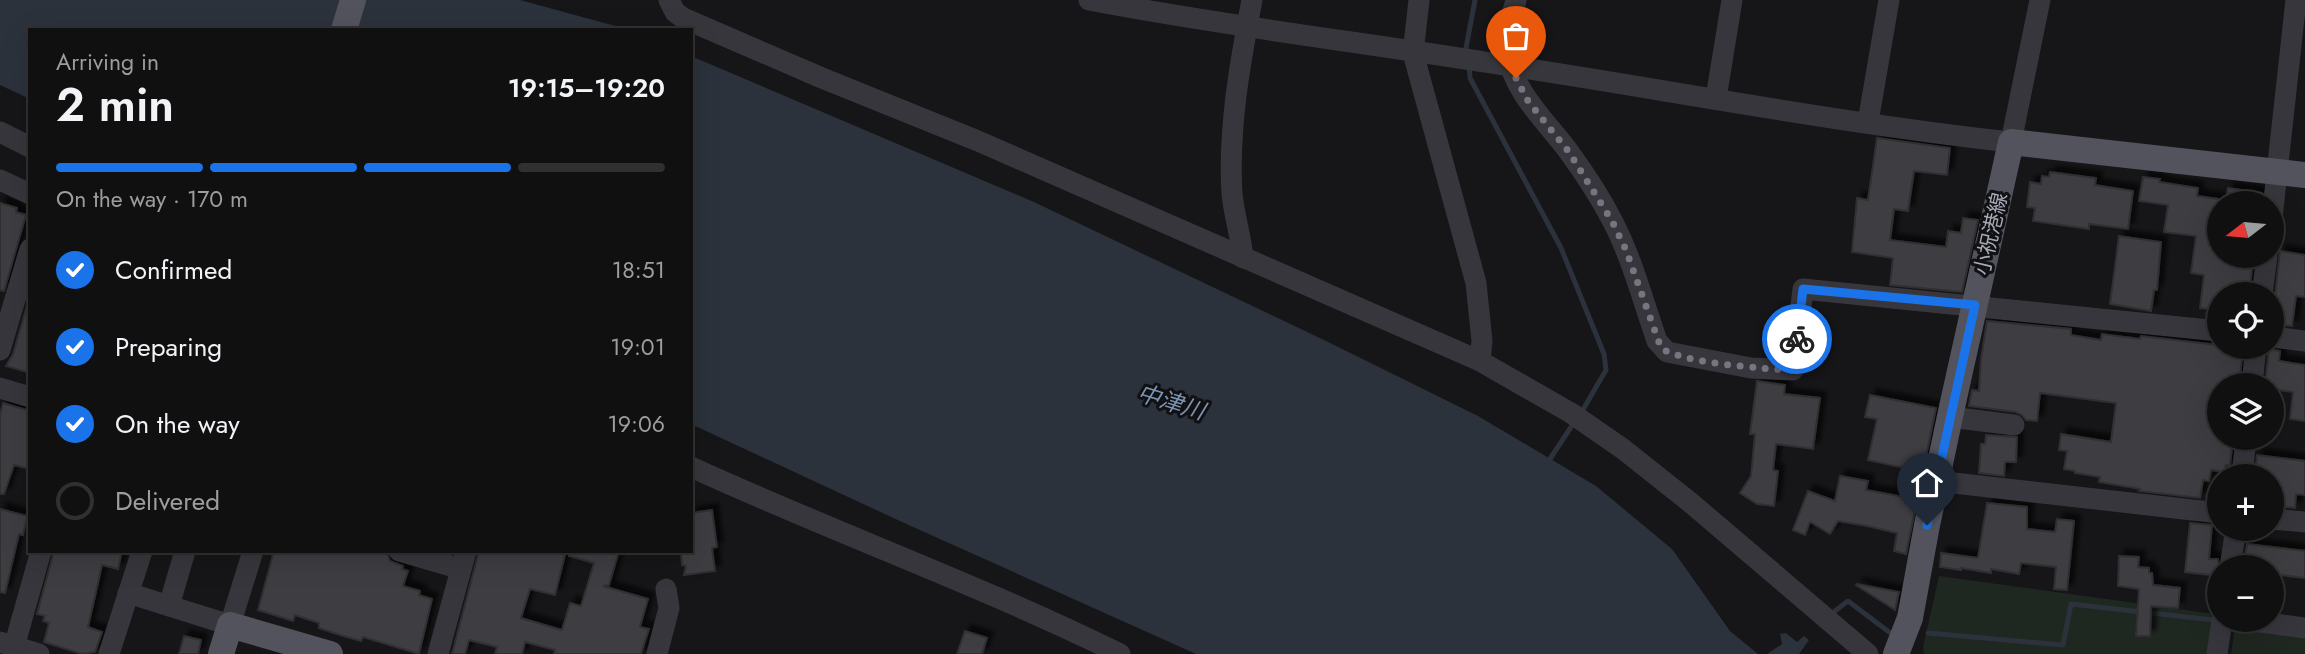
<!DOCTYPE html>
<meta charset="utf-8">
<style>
:root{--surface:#101011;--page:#1e1e1f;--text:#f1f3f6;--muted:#9c9d9f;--line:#303031;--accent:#1a73e8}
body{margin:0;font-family:Jost,"Noto Sans JP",sans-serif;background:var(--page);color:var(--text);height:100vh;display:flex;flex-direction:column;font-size:26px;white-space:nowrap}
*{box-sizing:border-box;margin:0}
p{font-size:23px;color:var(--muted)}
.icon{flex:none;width:38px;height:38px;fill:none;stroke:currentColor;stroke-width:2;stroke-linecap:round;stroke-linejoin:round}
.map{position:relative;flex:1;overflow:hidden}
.details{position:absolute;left:28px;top:28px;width:665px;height:525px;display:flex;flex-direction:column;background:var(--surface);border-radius:0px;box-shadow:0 7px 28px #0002,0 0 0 2px var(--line)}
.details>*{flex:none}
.needle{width:46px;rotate:254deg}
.controls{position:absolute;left:2207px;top:191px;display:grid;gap:14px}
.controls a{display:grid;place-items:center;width:77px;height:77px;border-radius:50%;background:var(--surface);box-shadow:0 7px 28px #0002,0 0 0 2px var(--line);font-size:35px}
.pin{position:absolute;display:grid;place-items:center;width:60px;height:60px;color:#fff;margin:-72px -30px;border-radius:50% 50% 50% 0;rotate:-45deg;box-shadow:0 0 7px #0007}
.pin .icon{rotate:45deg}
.courier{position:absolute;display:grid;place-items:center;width:70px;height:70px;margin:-35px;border:5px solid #1a73e8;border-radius:50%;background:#fff;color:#222;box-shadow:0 2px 9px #0007}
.overview em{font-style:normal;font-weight:600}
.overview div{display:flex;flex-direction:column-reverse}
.overview{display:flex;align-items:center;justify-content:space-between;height:119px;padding:0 28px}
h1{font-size:46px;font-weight:600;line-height:52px}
.bar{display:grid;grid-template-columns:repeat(4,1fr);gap:10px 7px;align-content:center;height:84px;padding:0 28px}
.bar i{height:9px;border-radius:5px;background:var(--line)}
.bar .active{background:var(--accent)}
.bar p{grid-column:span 4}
ol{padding:0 28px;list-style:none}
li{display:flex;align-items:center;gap:21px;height:77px}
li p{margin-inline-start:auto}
li .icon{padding:7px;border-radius:50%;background:var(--accent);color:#fff;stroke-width:4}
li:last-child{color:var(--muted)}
li i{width:38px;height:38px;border:4px solid var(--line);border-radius:50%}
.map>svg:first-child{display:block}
.green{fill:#1f2721}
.water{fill:#2b323c}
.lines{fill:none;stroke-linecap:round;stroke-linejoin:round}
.stream{stroke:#2b323c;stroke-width:5}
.building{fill:#3d3d42;stroke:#302f33;stroke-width:2;filter:url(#shadow)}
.minor{stroke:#36363c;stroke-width:21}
.major{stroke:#52535c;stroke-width:26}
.done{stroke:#747680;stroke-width:7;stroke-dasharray:0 12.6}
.route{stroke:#1a73e8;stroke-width:9}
.labels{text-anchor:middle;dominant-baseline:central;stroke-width:6;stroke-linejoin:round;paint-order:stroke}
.street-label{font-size:21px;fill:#a7aab8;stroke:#111012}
.water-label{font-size:23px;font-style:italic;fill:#7c94b4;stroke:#111012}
</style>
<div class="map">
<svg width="2305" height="654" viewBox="0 0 2305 654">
<defs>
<filter id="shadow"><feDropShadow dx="6" dy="-6" stdDeviation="2" flood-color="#0009"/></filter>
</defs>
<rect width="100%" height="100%" fill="#161517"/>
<g class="green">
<path d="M1939,576L2215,614L2210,654H1924L1923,647Z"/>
<path d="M2235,626L2305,635V654H2231Z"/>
</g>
<g class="water">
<path d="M0,0H520L630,30H30V99L0,85Z"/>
<path d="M691,56L1034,202L1324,340L1478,416L1596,486L1672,549L1730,631L1758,654H1196L902,522L691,424Z"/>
<path d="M1786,633L1797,642L1804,636L1809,640L1799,654H1767L1782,644L1780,634Z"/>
</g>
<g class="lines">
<g class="stream">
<path d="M1467,56L1466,48L1475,0"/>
<path d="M1469,65L1470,78L1561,248L1604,354L1606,370L1581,413"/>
<path d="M1546,465L1575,421"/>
<path d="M1835,611L1848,601L1889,632"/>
<path d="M1928,633L2063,645L2071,604L2213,620"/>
</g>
</g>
<g class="building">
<path d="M1877,138L1950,148L1947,175L1914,171L1908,211L1894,209L1890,240L1946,247L1948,231L1961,233L1963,218L1978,220L1962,292L1890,285L1893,258L1852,252L1857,198L1868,200Z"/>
<path d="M2050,172L2096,178L2095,185L2133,191L2128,229L2089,224V229L2033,221L2035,208L2027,207L2030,182L2041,184L2042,176L2049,177Z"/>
<path d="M2143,177L2160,179L2159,182L2198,188L2197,196L2219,199V256H2254L2249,292L2223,289L2222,294H2219V310L2200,308L2204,275L2191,273L2196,236L2164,232L2168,205L2139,201Z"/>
<path d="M2228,188L2262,193L2260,203H2226Z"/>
<path d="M0,203L17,208L16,212L26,215L4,291L0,290Z"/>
<path d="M2119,236L2161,242L2157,290H2154L2151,311L2110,304Z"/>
<path d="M2280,251L2305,255V297L2296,296L2292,326L2272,324Z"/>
<path d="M29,299H30V373L6,366L13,354Z"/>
<path d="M1987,321L2071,329V335L2101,340L2102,334L2140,339L2141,336L2243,348L2239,385H2219V438H2233L2230,465H2226L2224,472L2211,470L2209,481L2203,480L2200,498L2139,491L2140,489L2099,482L2100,477L2075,473V471L2064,469L2067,451L2059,450L2061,434L2111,442L2116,403L2040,393L2037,421L2026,420L2022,415L2016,412L1969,406L1972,390L1979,391L1981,359Z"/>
<path d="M2269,349L2280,351L2279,361L2305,365V421L2290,419L2293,392L2272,389V385H2265Z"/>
<path d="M1757,381L1785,385L1784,394L1820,398L1813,449L1776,444L1773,470L1778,471L1774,506L1757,504L1740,493L1751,476L1755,434H1750Z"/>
<path d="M1870,395L1936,408L1906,554L1894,551L1897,533L1867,526L1838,521L1830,534L1810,522L1805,535L1793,530L1808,491L1835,501L1840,476L1868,481L1866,490L1909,498L1914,470L1868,460L1877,419L1865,417Z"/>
<path d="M3,403L30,411V469L14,465L4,494H0V415Z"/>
<path d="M1986,435L2017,437L2016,462H2005L2004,476L1979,473L1981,444H1985Z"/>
<path d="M2257,455L2305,461V495L2296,494L2295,508L2272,506V476L2255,474Z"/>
<path d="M1987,503L2027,507V529L2055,532L2057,519L2074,521L2067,590L2054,589L2056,567L2021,563L2019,574L1991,569V573L1961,568V570L1940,567L1941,553L1978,558Z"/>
<path d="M0,509L27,516L23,535L19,534L5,593L0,592Z"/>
<path d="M712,510L717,547L712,548L715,571L684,575L686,566L682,565L681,551H691V513Z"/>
<path d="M2190,523L2212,525L2209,559H2218L2219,576L2185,572Z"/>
<path d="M2247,544L2305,551V578L2272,574V567H2243Z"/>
<path d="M54,551H122L118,569L102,565L88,627L102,632L95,652L82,654L44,642L49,623L43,621L45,616L37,614Z"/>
<path d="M274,551H386L390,561L403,566L402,569L408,571L403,586L420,591L419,595L432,599L419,654L363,637L361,641L343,636L319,628V623L295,615L293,621L258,610Z"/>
<path d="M479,551H566L555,595L530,589L521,618L562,630L570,603L581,606L594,563L569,556V551H619L609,585L603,586L648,599L640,627L649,629L641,654H554L555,650L525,642L522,654H495L497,647L469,640L465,654H452Z"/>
<path d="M2119,556L2139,557L2138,567L2149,568V573H2152L2153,585L2180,588L2178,608L2151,606L2150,636H2136L2139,589L2118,586Z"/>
<path d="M1857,584L1899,592L1895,610L1856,585Z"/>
<path d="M965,631L987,638L982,654H957Z"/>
<path d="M184,636L201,640L198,654H179Z"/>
</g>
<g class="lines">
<g class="minor">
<path d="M669,0L675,12L683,18L822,78L978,141L1480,361L1571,413L1623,449L1691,503L1868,654"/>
<path d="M1089,0C1224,26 1361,42 1497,64C1668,90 1839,123 2011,142L2040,0"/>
<path d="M1419,0L1413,53L1476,283L1482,341L1480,361"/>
<path d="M1516,0C1512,16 1504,36 1507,53C1514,93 1546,121 1569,152C1585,174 1600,197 1612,220C1632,258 1643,301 1657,341L1667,352L1751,368L1793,370L1803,289L2219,331"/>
<path d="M1716,98L1732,0"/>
<path d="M1868,122L1889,0"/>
<path d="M0,132L30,147"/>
<path d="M0,180L30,194"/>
<path d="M2272,218L2296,0"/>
<path d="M1243,258C1241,236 1234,215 1232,194C1228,129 1240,63 1252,0"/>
<path d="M2262,294L2267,256"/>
<path d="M2272,337L2305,341"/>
<path d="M0,350L30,249"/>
<path d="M2252,385L2256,346"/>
<path d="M0,388L30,397"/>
<path d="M1950,417L2014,425"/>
<path d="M691,467C833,532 980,585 1120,654"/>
<path d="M2242,476L2246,438"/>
<path d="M1936,481L2219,513"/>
<path d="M2272,519L2305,522"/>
<path d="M399,551L461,569"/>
<path d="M2230,567L2236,528"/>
<path d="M128,593L230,625L253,551"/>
<path d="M169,606L185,551"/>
<path d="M2245,620L2305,628"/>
<path d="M0,642L39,654"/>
<path d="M14,647L41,551"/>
<path d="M109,654L142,551"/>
<path d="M438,654L466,551"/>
<path d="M657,654L669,608L666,589"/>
<path d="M2217,654L2222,620"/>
</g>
<g class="major">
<path d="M344,30L353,0"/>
<path d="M221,654L230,625L330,654"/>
<path d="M1896,654L1910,618L1927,525L1952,407L2011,142L2305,175"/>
</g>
</g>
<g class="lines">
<path class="done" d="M1516,78L1528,101L1569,152L1612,221L1626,250L1661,348C1682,363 1765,369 1793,370L1797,339"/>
<path class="route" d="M1797,339L1803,289L1975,305L1927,525"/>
</g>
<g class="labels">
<g class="street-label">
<text transform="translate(1991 234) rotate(-77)">小祝港線</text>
</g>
<g class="water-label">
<text transform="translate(1171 402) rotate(17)">中津川</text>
</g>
</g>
</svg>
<div class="controls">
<a><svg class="needle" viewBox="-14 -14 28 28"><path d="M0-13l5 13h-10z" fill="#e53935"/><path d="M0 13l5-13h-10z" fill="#9c9d9f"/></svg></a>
<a><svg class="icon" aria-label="locate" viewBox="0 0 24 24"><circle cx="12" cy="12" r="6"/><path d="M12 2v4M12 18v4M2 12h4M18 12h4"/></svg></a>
<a><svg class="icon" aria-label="layers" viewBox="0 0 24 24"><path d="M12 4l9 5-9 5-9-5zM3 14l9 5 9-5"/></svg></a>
<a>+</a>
<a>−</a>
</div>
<div class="pin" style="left:1516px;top:78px;background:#ea580c"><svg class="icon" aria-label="bag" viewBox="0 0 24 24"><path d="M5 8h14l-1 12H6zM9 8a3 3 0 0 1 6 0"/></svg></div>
<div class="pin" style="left:1927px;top:525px;background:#1f2937"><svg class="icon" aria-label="home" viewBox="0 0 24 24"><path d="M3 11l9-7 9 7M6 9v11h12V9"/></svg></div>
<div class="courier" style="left:1797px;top:339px"><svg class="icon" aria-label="bike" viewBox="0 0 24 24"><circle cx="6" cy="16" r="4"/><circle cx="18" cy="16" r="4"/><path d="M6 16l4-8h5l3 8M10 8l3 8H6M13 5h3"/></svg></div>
<section class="details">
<div class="overview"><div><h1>2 min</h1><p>Arriving in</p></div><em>19:15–19:20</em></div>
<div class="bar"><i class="active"></i><i class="active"></i><i class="active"></i><i></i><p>On the way · 170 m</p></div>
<ol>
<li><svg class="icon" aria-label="check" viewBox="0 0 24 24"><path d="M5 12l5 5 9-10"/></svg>Confirmed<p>18:51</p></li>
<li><svg class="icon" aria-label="check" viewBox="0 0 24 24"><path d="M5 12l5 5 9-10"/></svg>Preparing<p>19:01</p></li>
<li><svg class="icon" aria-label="check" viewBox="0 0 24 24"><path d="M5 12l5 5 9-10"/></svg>On the way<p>19:06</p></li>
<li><i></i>Delivered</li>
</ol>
</section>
</div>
